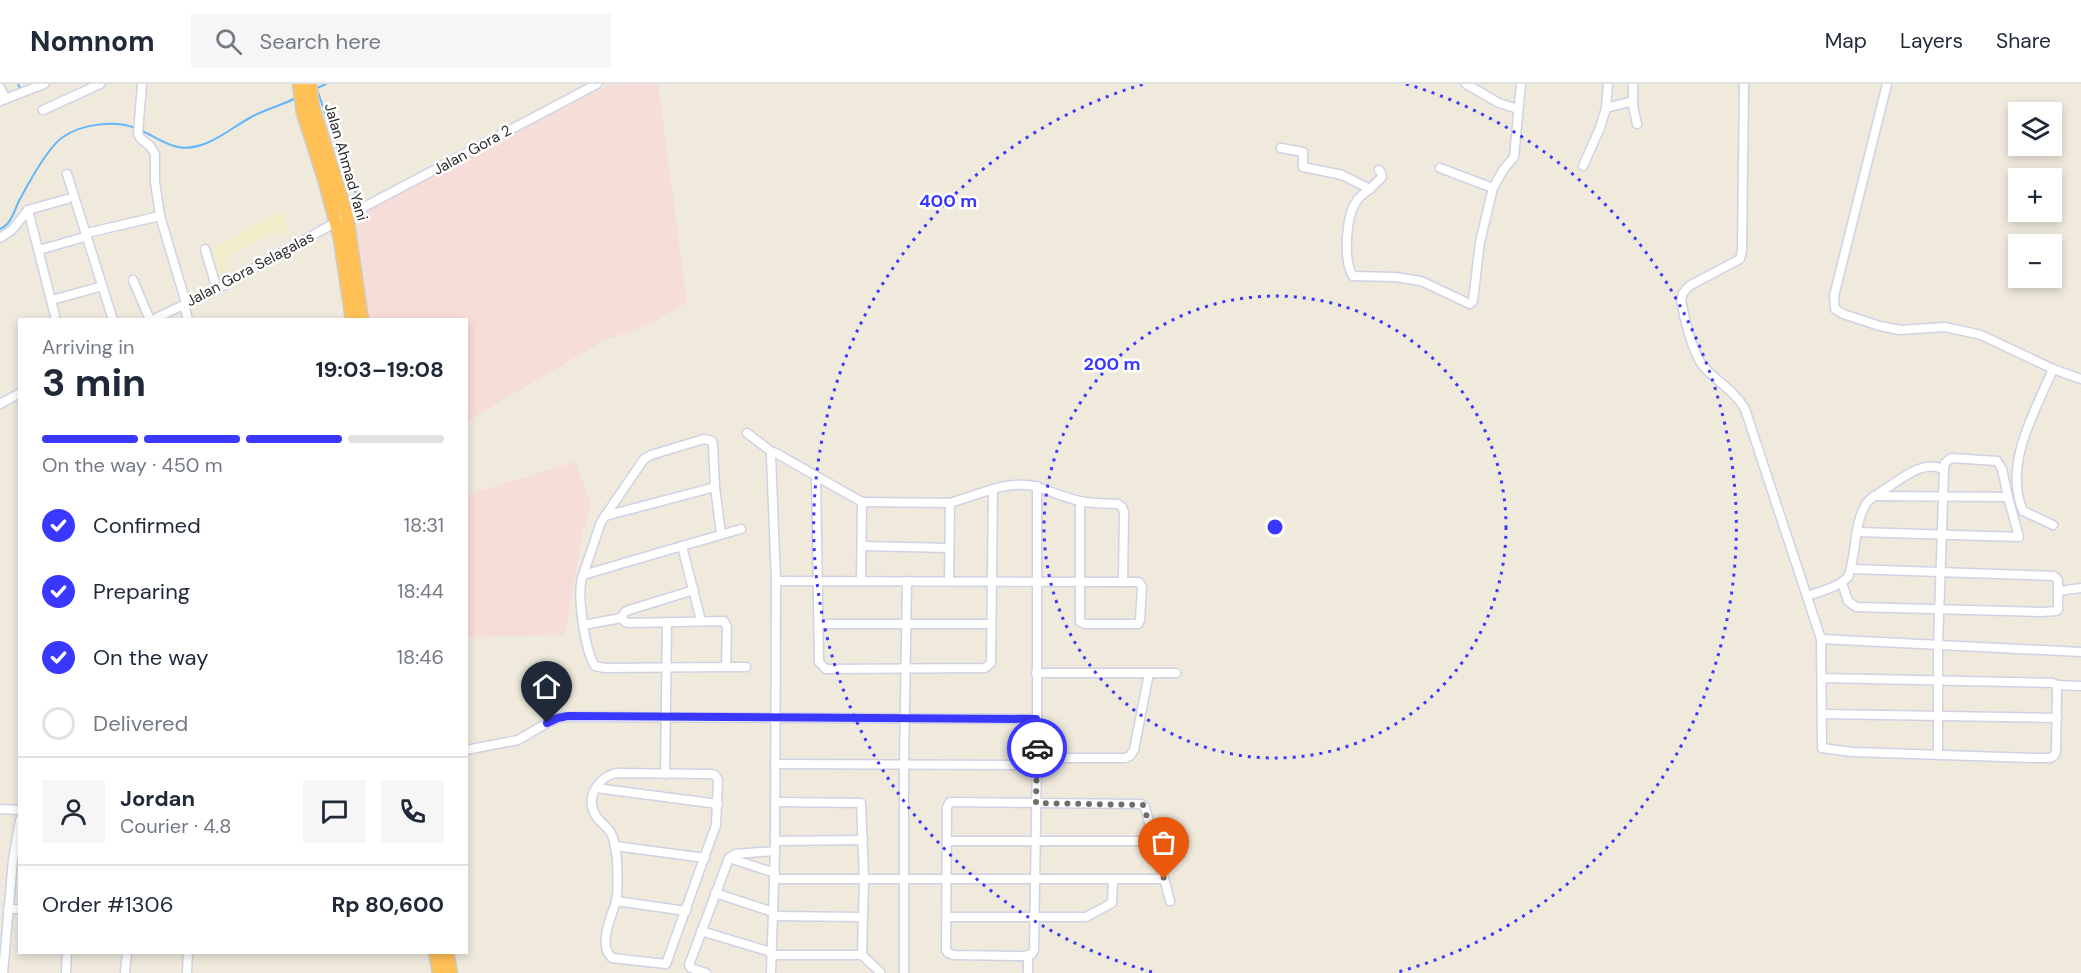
<!DOCTYPE html>
<meta charset="utf-8">
<style>
:root{--surface:#fff;--page:#f6f6f7;--text:#1f2937;--muted:#747a83;--line:#e0e1e3;--accent:#3a38ff}
body{margin:0;font-family:"DM Sans",sans-serif;background:var(--page);color:var(--text);height:100vh;display:flex;flex-direction:column;font-size:22px;white-space:nowrap}
*{box-sizing:border-box;margin:0}
p{font-size:20px;color:var(--muted)}
.icon{flex:none;width:33px;height:33px;fill:none;stroke:currentColor;stroke-width:2;stroke-linecap:round;stroke-linejoin:round}
.map{position:relative;flex:1;overflow:hidden}
.sheet{position:absolute;left:18px;top:234px;width:450px;height:636px;display:flex;flex-direction:column;background:var(--surface);border-radius:0px;box-shadow:0 3px 9px #0003}
.sheet>*{flex:none}
.buttons{position:absolute;left:2008px;top:18px;display:grid;gap:12px}
.buttons a{display:grid;place-items:center;width:54px;height:54px;border-radius:0px;background:var(--surface);box-shadow:0 3px 9px #0003;font-size:30px}
.pin{position:absolute;display:grid;place-items:center;width:51px;height:51px;color:#fff;margin:-62px -26px;border-radius:50% 50% 50% 0;rotate:-45deg;box-shadow:0 0 6px #0007}
.pin .icon{rotate:45deg}
.courier{position:absolute;display:grid;place-items:center;width:60px;height:60px;margin:-30px;border:4px solid #3a38ff;border-radius:50%;background:#fff;color:#222;box-shadow:0 2px 8px #0007}
.overview em{font-style:normal;font-weight:700}
.overview div{display:flex;flex-direction:column-reverse}
.overview{display:flex;align-items:center;justify-content:space-between;height:102px;padding:0 24px}
h1{font-size:39px;font-weight:700;line-height:45px}
.bar{display:grid;grid-template-columns:repeat(4,1fr);gap:9px 6px;align-content:center;height:72px;padding:0 24px}
.bar i{height:8px;border-radius:4px;background:var(--line)}
.bar .selected{background:var(--accent)}
.bar p{grid-column:span 4}
.line{display:flex;align-items:center;gap:15px;padding:0 24px;border-top:2px solid var(--line)}
.line div{flex:1}
.round{display:grid;place-items:center;flex:none;width:63px;height:63px;border-radius:0px;background:var(--page)}
ol{padding:0 24px;list-style:none}
li{display:flex;align-items:center;gap:18px;height:66px}
li p{margin-inline-start:auto}
li .icon{padding:6px;border-radius:50%;background:var(--accent);color:#fff;stroke-width:4}
li:last-child{color:var(--muted)}
li i{width:33px;height:33px;border:3px solid var(--line);border-radius:50%}
header{display:flex;align-items:center;gap:36px;box-sizing:border-box;height:84px;padding:0 30px;background:var(--surface);border-bottom:2px solid var(--line)}
header strong{font-size:28px}
nav{display:flex;gap:33px;margin-inline-start:auto;font-size:21px}
.search{width:420px;height:54px;background:var(--page);display:flex;align-items:center;gap:15px;box-sizing:border-box;padding:0 21px;border-radius:0px;color:var(--muted);font-size:22px}
.map>svg:first-child{display:block}
.education{fill:#f2edc9}
.medical{fill:#f6ddd8}
.lines{fill:none;stroke-linecap:round;stroke-linejoin:round}
.stream{stroke:#63b6fc;stroke-width:2}
.minor-casing{stroke:#d1d1e6;stroke-width:11}
.highway-casing{stroke:#ccc;stroke-width:15}
.minor{stroke:#fff;stroke-width:8}
.highway{stroke:#ffc056;stroke-width:12}
.done{stroke:#706e69;stroke-width:6;stroke-dasharray:0 10.8}
.route{stroke:#3a38ff;stroke-width:8}
.ring{fill:none;stroke:#3a38ff;stroke-width:3;stroke-dasharray:3 6}
.labels{text-anchor:middle;dominant-baseline:central;stroke-width:5;stroke-linejoin:round;paint-order:stroke}
.street-label{font-size:15px;fill:#2b2b2b;stroke:#fff}
.centre{fill:#3a38ff;stroke:#fff;stroke-width:3}
.ring-label{font-size:18px;text-anchor:middle;font-weight:bold;fill:#3a38ff;stroke:#fff;stroke-width:5;stroke-linejoin:round;paint-order:stroke}
</style>
<header>
<strong>Nomnom</strong>
<div class="search"><svg class="icon" aria-label="search" viewBox="0 0 24 24"><circle cx="10" cy="10" r="6"/><path d="M15 15l6 6"/></svg>Search here</div>
<nav><a>Map</a><a>Layers</a><a>Share</a></nav>
</header>
<div class="map">
<svg width="2081" height="889" viewBox="0 0 2081 889">
<rect width="100%" height="100%" fill="#efeadc"/>
<path class="education" d="M280,128L290,146L281,151L278,146L224,174L229,185L218,190L213,180L216,177L210,166Z"/>
<g class="medical">
<path d="M611,0H658L687,219L667,229L656,238L603,257L467,337L466,236L364,235L352,154L362,129Z"/>
<path d="M575,378L591,420L582,451L565,551L467,553V411Z"/>
</g>
<g class="lines">
<g class="stream">
<path d="M18,0L21,6"/>
<path d="M315,5L326,0"/>
<path d="M318,8L342,80L360,117"/>
<path d="M140,46C154,52 164,60 178,63C206,68 230,44 253,32C267,25 282,21 296,14"/>
<path d="M0,145C12,140 14,126 20,115C28,100 49,62 63,53C81,40 115,36 135,44"/>
</g>
<g class="minor-casing">
<g id="minor">
<path d="M142,0L138,50L141,55L150,62L155,70V98L160,132L186,219"/>
<path d="M1466,0L1499,19L1518,25"/>
<path d="M1633,0V22L1637,40"/>
<path d="M1744,0L1742,167L1740,175L1689,202L1683,209L1681,216C1684,233 1692,268 1703,282C1716,297 1735,307 1745,325L1821,555L2081,568"/>
<path d="M1887,0L1834,212L1835,225L1843,230L1880,242L1900,246L1945,243L1981,251L2053,285L2081,295"/>
<path d="M0,4L6,15"/>
<path d="M0,17L44,0"/>
<path d="M1606,24L1633,17"/>
<path d="M43,26L100,0"/>
<path d="M1281,64L1303,68V83L1342,91L1370,105C1364,109 1359,113 1356,118C1346,133 1343,177 1353,192L1395,193L1421,197L1470,220L1473,217L1480,158L1493,104L1503,86L1514,73L1521,0"/>
<path d="M1583,82L1600,44L1606,24L1608,0"/>
<path d="M1440,84L1493,104"/>
<path d="M67,90L113,236"/>
<path d="M1370,105L1382,93L1381,89L1379,86"/>
<path d="M28,126L56,236"/>
<path d="M87,149L160,132"/>
<path d="M0,154L12,146L28,126L67,115"/>
<path d="M205,165L217,205"/>
<path d="M39,166L81,154"/>
<path d="M133,196L150,236"/>
<path d="M52,216L99,203"/>
<path d="M184,220L188,236"/>
<path d="M152,236L217,205L347,132L597,0"/>
<path d="M2053,285C2035,328 2003,380 2023,427L2053,441"/>
<path d="M0,320L20,309"/>
<path d="M747,349L772,368"/>
<path d="M1037,402V674L1034,866L1032,870L1024,872L954,871L948,869L946,866L947,723L950,718L1141,720L1145,723L1170,817"/>
<path d="M993,405C1036,393 1043,409 1080,417C1092,420 1106,419 1118,420L1122,423L1124,428L1123,498"/>
<path d="M1874,412L2008,413"/>
<path d="M862,418L950,419"/>
<path d="M605,432L715,403"/>
<path d="M1858,448L2019,453L2008,413L2002,385L1997,377L1951,374L1945,379L1944,386"/>
<path d="M682,462L741,445"/>
<path d="M862,462L949,464"/>
<path d="M583,491L601,438L644,375L651,371L704,355L712,357L713,361L715,403L721,450"/>
<path d="M776,497C897,497 1018,497 1139,498L1142,503L1140,536L1138,540H1085L1080,538V417"/>
<path d="M861,497L862,418L816,392L819,578L826,585L985,584L991,579L993,405L950,419L949,497"/>
<path d="M1842,499L1848,517L1856,523L2041,528L2057,527L2058,525V496L2054,492L1851,485"/>
<path d="M2059,507L2081,504"/>
<path d="M1807,512C1821,507 1837,504 1848,493C1857,471 1853,441 1866,420C1870,414 1878,410 1884,406C1900,396 1924,374 1944,386L1938,561V671"/>
<path d="M621,534L625,528L629,526L694,506"/>
<path d="M819,540H991"/>
<path d="M584,541L621,534L625,538L630,539L724,537L727,543L726,583L605,584L595,582C585,567 576,508 583,491L682,462L701,537"/>
<path d="M1821,555L1822,664L1852,668L2033,674H2050L2054,672L2056,668L2057,608V601L2053,599L1822,594"/>
<path d="M726,583H746"/>
<path d="M1036,589H1149L1134,666L1130,672L1125,674H1037"/>
<path d="M1149,589H1176"/>
<path d="M2057,601L2081,602"/>
<path d="M1822,630L2057,634"/>
<path d="M466,666L518,656L547,639L562,633L1036,635"/>
<path d="M775,680L1037,681"/>
<path d="M616,689L711,690L715,691L718,696L716,741L666,880L612,874C597,861 612,832 616,817C619,805 617,789 617,776C616,767 615,757 611,749C607,742 600,739 596,732C585,714 597,694 616,689Z"/>
<path d="M665,690L667,539"/>
<path d="M596,704L718,720"/>
<path d="M775,718L861,719L864,795L862,871L880,888"/>
<path d="M0,725L20,726"/>
<path d="M775,757L863,756"/>
<path d="M947,757H1155"/>
<path d="M615,762L705,774"/>
<path d="M729,774L775,789"/>
<path d="M775,795H1164"/>
<path d="M715,809L773,828"/>
<path d="M616,817L686,827"/>
<path d="M8,825H20"/>
<path d="M773,832L863,833"/>
<path d="M947,833H1086L1112,819L1113,796"/>
<path d="M701,847L771,868"/>
<path d="M771,871H862"/>
<path d="M3,889L13,776L20,736"/>
<path d="M66,889L67,868"/>
<path d="M125,889L127,868"/>
<path d="M187,889L188,868"/>
<path d="M706,889L691,884L689,881L729,774L735,770L775,767"/>
<path d="M771,889L775,767L776,497L771,371L772,368L776,369L816,392"/>
<path d="M904,889V680L907,497"/>
<path d="M1028,889V872"/>
</g>
</g>
<g class="highway-casing">
<g id="highway">
<path d="M299,0L303,29L325,98L340,155L352,236"/>
<path d="M310,0L313,23L347,132L362,236"/>
<path d="M435,868L439,889"/>
<path d="M447,868L451,889"/>
</g>
</g>
<use href="#minor" class="minor"/>
<use href="#highway" class="highway"/>
</g>
<g class="lines">
<path class="done" d="M1037,664L1036,719L1143,721L1155,757L1164,795"/>
<path class="route" d="M547,639L558,634L568,632L1036,635L1037,664"/>
</g>
<g class="ring">
<circle cx="1275" cy="443" r="231"/>
<path d="M1152 888A462 462 0 0 1 1144 0M1406 0A462 462 0 0 1 1398 888"/>
</g>
<g class="labels">
<g class="street-label">
<text transform="translate(472 66) rotate(-29)">Jalan Gora 2</text>
<text transform="translate(346 78) rotate(74)">Jalan Ahmad Yani</text>
<text transform="translate(250 185) rotate(-28)">Jalan Gora Selagalas</text>
</g>
</g>
<circle cx="1275" cy="443" r="9" class="centre"/>
<g class="ring-label">
<text x="948" y="123">400 m</text>
<text x="1112" y="286">200 m</text>
</g>
</svg>
<div class="buttons">
<a><svg class="icon" aria-label="layers" viewBox="0 0 24 24"><path d="M12 4l9 5-9 5-9-5zM3 14l9 5 9-5"/></svg></a>
<a>+</a>
<a>−</a>
</div>
<div class="pin" style="left:1164px;top:795px;background:#ea580c"><svg class="icon" aria-label="bag" viewBox="0 0 24 24"><path d="M5 8h14l-1 12H6zM9 8a3 3 0 0 1 6 0"/></svg></div>
<div class="pin" style="left:547px;top:639px;background:#1f2937"><svg class="icon" aria-label="home" viewBox="0 0 24 24"><path d="M3 11l9-7 9 7M6 9v11h12V9"/></svg></div>
<div class="courier" style="left:1037px;top:664px"><svg class="icon" aria-label="car" viewBox="0 0 24 24"><path d="M5 17H2v-5l4-1 3-4h7l3 4 3 1v5h-3M9 17h6M6 11h13"/><circle cx="7" cy="17" r="2"/><circle cx="17" cy="17" r="2"/></svg></div>
<section class="sheet">
<div class="overview"><div><h1>3 min</h1><p>Arriving in</p></div><em>19:03–19:08</em></div>
<div class="bar"><i class="selected"></i><i class="selected"></i><i class="selected"></i><i></i><p>On the way · 450 m</p></div>
<ol>
<li><svg class="icon" aria-label="check" viewBox="0 0 24 24"><path d="M5 12l5 5 9-10"/></svg>Confirmed<p>18:31</p></li>
<li><svg class="icon" aria-label="check" viewBox="0 0 24 24"><path d="M5 12l5 5 9-10"/></svg>Preparing<p>18:44</p></li>
<li><svg class="icon" aria-label="check" viewBox="0 0 24 24"><path d="M5 12l5 5 9-10"/></svg>On the way<p>18:46</p></li>
<li><i></i>Delivered</li>
</ol>
<div class="line" style="height:108px"><a class="round"><svg class="icon" aria-label="person" viewBox="0 0 24 24"><circle cx="12" cy="8" r="4"/><path d="M4 21q1-7 8-7t8 7"/></svg></a><div><b>Jordan</b><p>Courier · 4.8</p></div><a class="round"><svg class="icon" aria-label="chat" viewBox="0 0 24 24"><path d="M4 5h16v11H9l-5 4z"/></svg></a><a class="round"><svg class="icon" aria-label="phone" viewBox="0 0 24 24"><path d="M5 4h4l2 5-3 2q2 4 5 5l2-3 5 2v4C11 20 4 13 5 4z"/></svg></a></div>
<div class="line" style="height:78px"><div>Order #1306</div><b>Rp 80,600</b></div>
</section>
</div>
